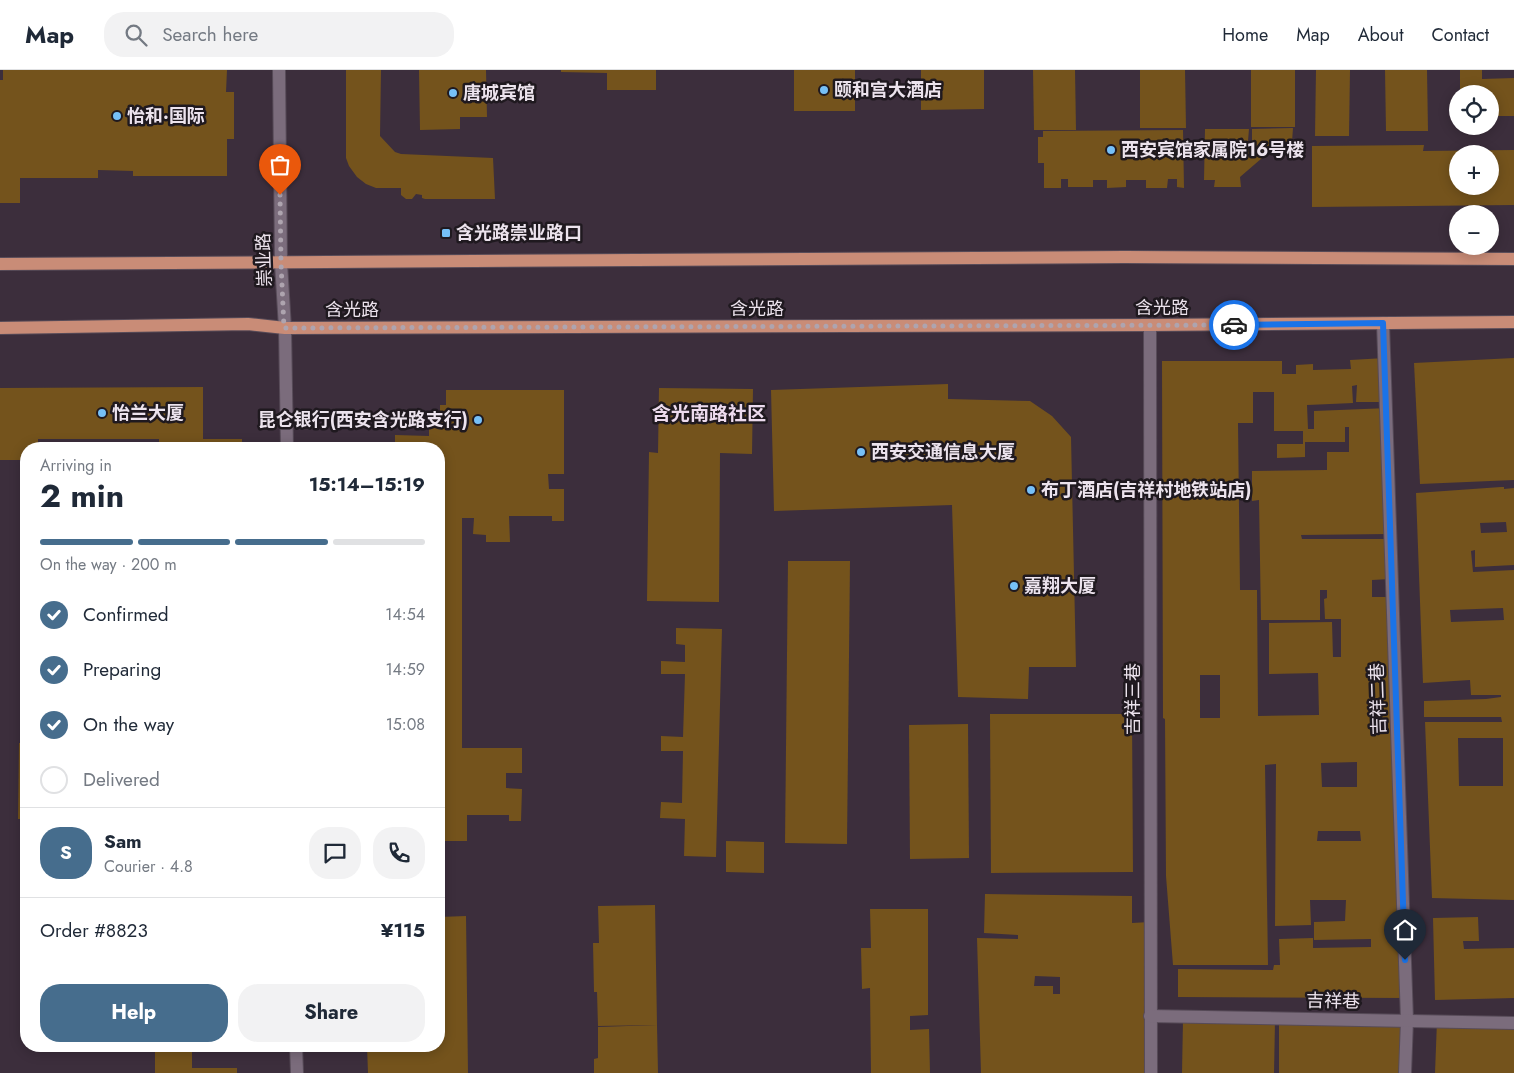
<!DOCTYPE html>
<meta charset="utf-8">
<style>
:root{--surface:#fff;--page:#f2f2f3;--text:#1f2937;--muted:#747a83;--line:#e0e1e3;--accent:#466d8d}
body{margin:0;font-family:Jost,"Noto Sans SC",sans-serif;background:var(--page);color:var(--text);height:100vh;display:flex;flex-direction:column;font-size:19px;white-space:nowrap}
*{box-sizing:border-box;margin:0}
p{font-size:16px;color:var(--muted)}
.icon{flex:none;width:28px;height:28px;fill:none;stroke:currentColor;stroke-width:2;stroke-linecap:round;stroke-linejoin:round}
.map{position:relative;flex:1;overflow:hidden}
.drawer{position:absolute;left:20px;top:372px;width:425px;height:610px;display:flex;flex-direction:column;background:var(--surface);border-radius:20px;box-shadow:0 2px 12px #0003}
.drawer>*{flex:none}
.tools{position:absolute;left:1449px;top:15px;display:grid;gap:10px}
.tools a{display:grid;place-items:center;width:50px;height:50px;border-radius:50%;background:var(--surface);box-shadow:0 2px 12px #0003;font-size:25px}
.pin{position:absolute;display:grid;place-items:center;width:42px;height:42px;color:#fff;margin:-51px -21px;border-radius:50% 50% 50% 0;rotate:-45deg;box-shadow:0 0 5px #0007}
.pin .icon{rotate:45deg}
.courier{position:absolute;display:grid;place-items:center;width:50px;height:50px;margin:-25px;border:4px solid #1a73e8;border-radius:50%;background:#fff;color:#222;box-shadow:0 1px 6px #0007}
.head em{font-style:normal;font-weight:700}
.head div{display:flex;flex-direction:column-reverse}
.head{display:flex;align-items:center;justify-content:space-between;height:85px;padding:0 20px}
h1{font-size:32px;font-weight:700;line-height:38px}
.bar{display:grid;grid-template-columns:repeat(4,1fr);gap:8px 5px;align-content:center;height:60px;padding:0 20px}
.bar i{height:6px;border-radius:4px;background:var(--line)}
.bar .on{background:var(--accent)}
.bar p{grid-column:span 4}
.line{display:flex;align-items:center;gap:12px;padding:0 20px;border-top:1px solid var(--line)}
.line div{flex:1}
.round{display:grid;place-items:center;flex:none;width:52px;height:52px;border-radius:20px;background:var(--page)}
ol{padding:0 20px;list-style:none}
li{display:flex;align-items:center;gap:15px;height:55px}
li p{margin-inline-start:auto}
li .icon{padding:5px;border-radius:50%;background:var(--accent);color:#fff;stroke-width:4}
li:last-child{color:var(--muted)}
li i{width:28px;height:28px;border:2px solid var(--line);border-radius:50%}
.primary-button{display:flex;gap:10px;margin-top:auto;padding:10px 20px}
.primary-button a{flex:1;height:58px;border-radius:20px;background:var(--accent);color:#fff;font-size:20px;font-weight:700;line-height:58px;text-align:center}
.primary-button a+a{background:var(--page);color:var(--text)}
header{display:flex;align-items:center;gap:30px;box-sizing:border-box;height:70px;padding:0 25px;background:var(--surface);border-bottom:1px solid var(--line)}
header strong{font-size:24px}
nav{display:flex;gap:28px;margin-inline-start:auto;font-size:18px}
.search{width:350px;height:45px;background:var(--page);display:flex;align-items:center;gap:12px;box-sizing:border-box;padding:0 18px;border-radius:20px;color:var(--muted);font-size:19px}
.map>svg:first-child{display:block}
.building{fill:#74531c;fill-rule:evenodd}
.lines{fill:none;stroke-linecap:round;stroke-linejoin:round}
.minor-casing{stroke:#574b58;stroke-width:14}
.major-casing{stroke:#574b58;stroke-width:14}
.minor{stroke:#7b6c7c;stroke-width:12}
.major{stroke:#c98c77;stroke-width:12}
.done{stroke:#aea4af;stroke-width:5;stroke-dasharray:0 9}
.route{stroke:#1a73e8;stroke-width:6}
.poi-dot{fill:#76c0f7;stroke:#1f191f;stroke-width:2}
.labels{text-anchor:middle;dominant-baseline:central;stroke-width:5;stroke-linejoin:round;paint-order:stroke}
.poi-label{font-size:18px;font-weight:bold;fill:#ece3ed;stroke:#1f191f;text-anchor:start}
.street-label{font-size:18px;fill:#ece3ed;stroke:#1f191f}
.neighbourhood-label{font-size:19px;font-weight:bold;fill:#eddbee;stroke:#1f191f}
</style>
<header>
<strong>Map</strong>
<div class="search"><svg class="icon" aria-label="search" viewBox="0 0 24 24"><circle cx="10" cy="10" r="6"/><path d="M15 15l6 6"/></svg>Search here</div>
<nav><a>Home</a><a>Map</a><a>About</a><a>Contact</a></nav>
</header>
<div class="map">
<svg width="1514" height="1003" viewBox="0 0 1514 1003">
<rect width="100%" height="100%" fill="#3c2e3c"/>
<g class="building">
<path d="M3,0H227L226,22H234V69H227V106H133V101L98,100V108H20V133H0V10H3Z"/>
<path d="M346,0H381L380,66L395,82L401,84L493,88L495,129H425L422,128V125L416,124L412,129H406L401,125V118H376L366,114L357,107L349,96L346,88Z"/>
<path d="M419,0H486L487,47H460V59L420,60Z"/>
<path d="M561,0H656V20H607V3L561,2Z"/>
<rect x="794" y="0" width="61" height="41"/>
<path d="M921,0H984V39L921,40Z"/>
<path d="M1033,0H1075L1076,60H1034Z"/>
<path d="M1140,0H1185L1186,58H1140Z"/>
<rect x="1251" y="0" width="44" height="57"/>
<path d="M1316,0H1350L1349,66H1315Z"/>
<path d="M1385,0H1427L1428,61H1386Z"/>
<path d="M1460,0H1482V9L1514,8V46H1490V24H1460Z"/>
<path d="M1293,58L1292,72L1269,71V82L1240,107L1241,117H1214L1215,110H1204L1205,59H1249L1248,71L1252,72V59Z"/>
<path d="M1183,60L1184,118L1177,117V109H1168L1167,118H1146V110H1126V117L1107,118V110H1093V117H1068V109H1061V118H1044V93H1038V67H1043V61Z"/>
<path d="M1424,75L1423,81L1514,80V135L1312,137V76ZM1458,84H1490V116H1458Z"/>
<path d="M1385,288L1389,332H1356L1357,315L1352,316L1353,333L1307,335L1308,359H1314V341L1389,338V464L1301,465L1302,469H1390V509L1372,510V527H1391L1410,928L1178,927V899L1273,900L1274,895H1280L1279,869L1313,868V878L1371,877V869L1314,870V852L1345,851L1346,830H1310L1311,855L1275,856L1276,694L1265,695L1268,895H1173L1166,806L1165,649L1163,648L1162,291H1282V304H1296V295L1313,294V300L1351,299L1350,290ZM1253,322H1274V361H1303V374H1277V388L1305,387V372H1345V357H1349V382H1327V400L1252,401V431L1259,430L1261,550H1320V520H1327V528L1324,529L1325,549H1341V587H1333L1332,552L1269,553V604L1318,603L1319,645L1258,646L1257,520H1240L1238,353H1253ZM1200,605H1220V648H1200ZM1357,692V717H1322L1321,693ZM1318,761H1360L1361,771H1317Z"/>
<path d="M1514,288V410L1420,414L1414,293Z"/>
<path d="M948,314V329L1030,331L1052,346L1071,367L1076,597H1029L1028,629L958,627L952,435L774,441L771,320Z"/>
<path d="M203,317V369H242V375H252V379H159V369H38V379H26V390H0V318Z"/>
<path d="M659,318L753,319L752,384L720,383L719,532L647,531L649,382L658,383Z"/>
<path d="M446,320H564V404H548L549,419H564V451H552V446H509L510,472H486V465L473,464L474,448H462V678H522V703H506V718L522,719L521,751H509V745H467V771H444V764H439V379H383V374L395,375V365L429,366V342H440V335H446Z"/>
<path d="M1501,417H1504V419L1514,418V495L1475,497V480L1471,481L1473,502L1514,500V830L1432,828L1425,652H1502L1501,647H1424V631L1486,629L1501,627V625H1471L1470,610L1423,613L1416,423ZM1506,452L1507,462L1481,463L1480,453ZM1503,538L1504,550L1451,552L1450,540ZM1458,668H1503V716H1459Z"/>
<path d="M788,491H850L847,774L785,773Z"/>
<path d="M676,558L722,559L716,787L684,786L685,749L660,748L661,732L682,733L683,681H661V666L683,667L685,604H661V591L685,592V575L676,574Z"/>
<path d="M990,644H1132L1133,802L991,803Z"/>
<path d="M968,654L969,788L910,789L909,655Z"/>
<path d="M19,673H26V749H18Z"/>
<path d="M726,771L764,772V803L726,802Z"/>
<path d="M985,824L1132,826V853L1150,852L1153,1003H981L977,868L1018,869V865L984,863ZM1035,906L1060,907V924H1053V916H1034Z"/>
<path d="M655,835L657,955L598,956L597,922H594L593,873H599L598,836Z"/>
<path d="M870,839H928V945L910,946V960L929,959L930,1003H871L870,918L862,919L861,878H871Z"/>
<path d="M466,846L468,1003H368L367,976H439V847Z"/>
<path d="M1478,847L1479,871H1463L1464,879L1514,878V928L1435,930L1433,848Z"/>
<path d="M1183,950L1275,951L1274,1003H1182Z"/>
<path d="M1279,951L1409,954V1003H1279Z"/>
<path d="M1437,951H1514V1003H1435Z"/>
<path d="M657,955L658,1003H594V989L598,988V957Z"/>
<path d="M155,976H238V980H184L192,981V998H237V1003H155Z"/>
</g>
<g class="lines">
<g class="minor-casing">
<g id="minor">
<path d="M279,0L281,193L285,258L287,379"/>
<path d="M1383,253L1407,950L1405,1003"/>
<path d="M1150,255L1151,1003"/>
<path d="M1150,946L1514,953"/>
<path d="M296,976L297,1003"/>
</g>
</g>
<g class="major-casing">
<g id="major">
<path d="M0,194L1124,187L1514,189"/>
<path d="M0,258L248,254L285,258L1150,255L1514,252"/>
</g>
</g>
<use href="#minor" class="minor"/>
<use href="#major" class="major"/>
</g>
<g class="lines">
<path class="done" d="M280,125L281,193L284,258L1234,255"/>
<path class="route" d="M1234,255L1383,253L1405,890"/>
</g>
<g class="poi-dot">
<circle cx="824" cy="20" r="5"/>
<circle cx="453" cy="23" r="5"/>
<circle cx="117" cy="46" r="5"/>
<circle cx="1111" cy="80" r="5"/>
<rect x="441" y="158" width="10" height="10" rx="2.5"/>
<circle cx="102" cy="343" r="5"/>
<circle cx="478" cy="350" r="5"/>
<circle cx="861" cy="382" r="5"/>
<circle cx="1031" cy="420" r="5"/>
<circle cx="1014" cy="516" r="5"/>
</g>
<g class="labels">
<g class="poi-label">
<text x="834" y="20">颐和宫大酒店</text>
<text x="463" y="23">唐城宾馆</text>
<text x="127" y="46">怡和·国际</text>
<text x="1121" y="80">西安宾馆家属院16号楼</text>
<text x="456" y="163">含光路崇业路口</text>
<text x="112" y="343">怡兰大厦</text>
<text x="468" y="350" text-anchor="end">昆仑银行(西安含光路支行)</text>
<text x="871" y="382">西安交通信息大厦</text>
<text x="1041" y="420">布丁酒店(吉祥村地铁站店)</text>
<text x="1024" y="516">嘉翔大厦</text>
</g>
<g class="street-label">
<text transform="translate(264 190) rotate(-92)">崇业路</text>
<text x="1162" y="238">含光路</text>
<text x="757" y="239">含光路</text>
<text x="352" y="240">含光路</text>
<text transform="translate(1133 629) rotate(-90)">吉祥三巷</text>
<text transform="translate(1378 629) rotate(-92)">吉祥二巷</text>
<text transform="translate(1333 931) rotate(1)">吉祥巷</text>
</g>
<g class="neighbourhood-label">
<text x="709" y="343">含光南路社区</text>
</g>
</g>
</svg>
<div class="tools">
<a><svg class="icon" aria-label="locate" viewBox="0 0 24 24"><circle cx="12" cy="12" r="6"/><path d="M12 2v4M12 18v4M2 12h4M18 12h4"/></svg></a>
<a>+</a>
<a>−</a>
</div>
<div class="pin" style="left:280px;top:125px;background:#ea580c"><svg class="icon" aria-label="bag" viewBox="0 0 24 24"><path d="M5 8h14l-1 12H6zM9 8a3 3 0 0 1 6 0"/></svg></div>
<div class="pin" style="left:1405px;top:890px;background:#1f2937"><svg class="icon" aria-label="home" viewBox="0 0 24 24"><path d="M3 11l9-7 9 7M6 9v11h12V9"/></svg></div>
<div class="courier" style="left:1234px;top:255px"><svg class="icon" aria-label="car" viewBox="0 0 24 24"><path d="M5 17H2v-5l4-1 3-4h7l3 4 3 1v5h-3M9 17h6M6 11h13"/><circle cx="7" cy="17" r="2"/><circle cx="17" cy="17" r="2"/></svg></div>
<section class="drawer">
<div class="head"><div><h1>2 min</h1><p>Arriving in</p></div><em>15:14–15:19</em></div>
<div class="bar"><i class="on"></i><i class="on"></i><i class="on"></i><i></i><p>On the way · 200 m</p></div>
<ol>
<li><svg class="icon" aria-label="check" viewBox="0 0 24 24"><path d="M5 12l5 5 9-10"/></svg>Confirmed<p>14:54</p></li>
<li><svg class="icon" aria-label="check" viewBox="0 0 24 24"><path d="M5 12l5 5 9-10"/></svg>Preparing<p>14:59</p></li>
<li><svg class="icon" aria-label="check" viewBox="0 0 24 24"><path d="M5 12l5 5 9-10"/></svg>On the way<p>15:08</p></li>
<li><i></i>Delivered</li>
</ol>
<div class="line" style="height:90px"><b class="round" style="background:var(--accent);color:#fff">S</b><div><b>Sam</b><p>Courier · 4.8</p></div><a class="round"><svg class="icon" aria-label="chat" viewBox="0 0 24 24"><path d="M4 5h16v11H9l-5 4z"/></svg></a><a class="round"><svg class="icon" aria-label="phone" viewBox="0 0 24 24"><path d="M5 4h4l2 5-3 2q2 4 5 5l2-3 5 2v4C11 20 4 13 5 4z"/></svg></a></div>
<div class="line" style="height:65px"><div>Order #8823</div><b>¥115</b></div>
<div class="primary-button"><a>Help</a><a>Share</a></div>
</section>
</div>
